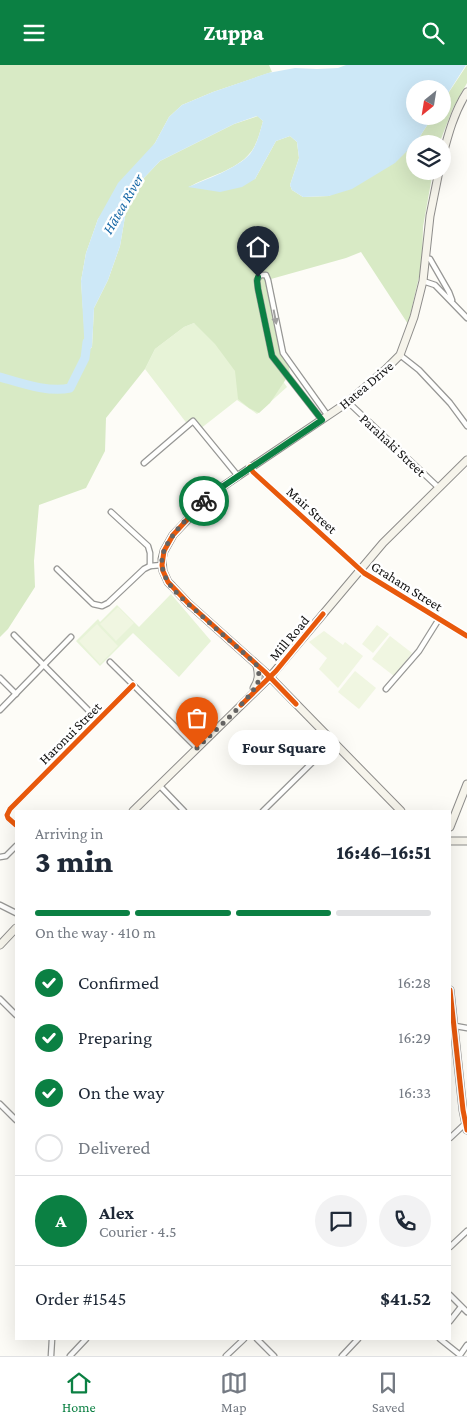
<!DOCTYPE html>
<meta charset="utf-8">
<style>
:root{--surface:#fff;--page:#f2f2f3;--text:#1f2937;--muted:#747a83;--line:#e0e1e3;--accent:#0b8043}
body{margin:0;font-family:"Crimson Pro",serif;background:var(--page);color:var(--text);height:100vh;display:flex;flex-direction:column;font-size:19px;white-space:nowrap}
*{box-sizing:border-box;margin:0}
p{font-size:16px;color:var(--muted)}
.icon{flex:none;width:28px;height:28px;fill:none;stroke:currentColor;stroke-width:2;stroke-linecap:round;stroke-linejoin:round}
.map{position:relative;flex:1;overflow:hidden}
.side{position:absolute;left:15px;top:745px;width:436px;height:530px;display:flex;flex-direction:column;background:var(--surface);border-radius:0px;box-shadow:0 5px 20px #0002}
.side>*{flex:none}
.needle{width:32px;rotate:210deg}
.tools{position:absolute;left:406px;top:15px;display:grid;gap:10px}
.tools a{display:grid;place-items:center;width:45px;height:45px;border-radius:50%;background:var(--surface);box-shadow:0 5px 20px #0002;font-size:25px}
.pin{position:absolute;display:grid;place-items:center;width:42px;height:42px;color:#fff;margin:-51px -21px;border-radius:50% 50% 50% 0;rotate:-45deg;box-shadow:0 0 5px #0007}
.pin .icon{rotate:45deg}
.courier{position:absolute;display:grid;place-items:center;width:50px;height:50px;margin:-25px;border:4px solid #0b8043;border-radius:50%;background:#fff;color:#222;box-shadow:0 1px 6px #0007}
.bubble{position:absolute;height:35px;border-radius:18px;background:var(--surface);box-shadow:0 5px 20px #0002;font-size:16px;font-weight:800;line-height:35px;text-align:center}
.summary em{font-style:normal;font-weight:800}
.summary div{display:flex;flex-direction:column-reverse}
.summary{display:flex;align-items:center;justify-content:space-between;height:85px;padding:0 20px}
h1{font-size:32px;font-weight:800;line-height:38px}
.bar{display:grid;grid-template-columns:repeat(4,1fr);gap:8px 5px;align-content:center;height:60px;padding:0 20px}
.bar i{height:6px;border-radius:4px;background:var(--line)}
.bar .on{background:var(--accent)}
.bar p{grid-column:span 4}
.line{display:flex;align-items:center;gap:12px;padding:0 20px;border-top:1px solid var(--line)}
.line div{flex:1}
.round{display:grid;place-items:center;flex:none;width:52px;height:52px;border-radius:26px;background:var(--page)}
ol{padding:0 20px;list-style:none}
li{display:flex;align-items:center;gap:15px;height:55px}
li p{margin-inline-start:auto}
li .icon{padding:5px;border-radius:50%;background:var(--accent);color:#fff;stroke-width:4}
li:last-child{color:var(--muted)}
li i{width:28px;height:28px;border:2px solid var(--line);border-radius:50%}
header{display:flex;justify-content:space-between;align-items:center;height:65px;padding:0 20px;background:var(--accent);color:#fff;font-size:22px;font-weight:800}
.dock{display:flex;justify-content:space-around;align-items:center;height:70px;border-top:1px solid var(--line);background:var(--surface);font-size:14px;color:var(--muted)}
.dock a{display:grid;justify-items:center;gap:2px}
.dock .on{color:var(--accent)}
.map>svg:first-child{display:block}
.green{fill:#e7f3d7}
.forest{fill:#d8eac5}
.pitch{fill:#f0f6e1}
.water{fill:#cde8f7}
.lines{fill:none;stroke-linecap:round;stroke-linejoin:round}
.river{stroke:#cde8f7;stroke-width:9}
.street-casing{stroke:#979795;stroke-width:7}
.secondary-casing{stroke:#8e8d8b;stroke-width:9}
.street{stroke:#fffffe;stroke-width:4.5}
.secondary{stroke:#f6f4eb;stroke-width:7}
.cycleway-casing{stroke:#fff;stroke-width:8}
.cycleway{stroke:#e8590c;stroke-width:5}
.oneway{fill:#a0a09f}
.done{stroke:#646362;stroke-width:5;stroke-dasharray:0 9}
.route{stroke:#0b8043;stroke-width:6}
.labels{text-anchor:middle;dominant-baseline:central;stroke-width:5;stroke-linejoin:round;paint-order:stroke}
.street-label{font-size:14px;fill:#111;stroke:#fff}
.water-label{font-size:15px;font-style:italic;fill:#1768a6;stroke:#fff}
</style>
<header><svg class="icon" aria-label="menu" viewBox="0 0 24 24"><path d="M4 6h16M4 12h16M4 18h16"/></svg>Zuppa<svg class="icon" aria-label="search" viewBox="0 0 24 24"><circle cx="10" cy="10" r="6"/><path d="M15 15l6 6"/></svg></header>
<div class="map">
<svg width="467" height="1291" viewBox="0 0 467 1291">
<rect width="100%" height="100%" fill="#fdfcf7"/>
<g class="green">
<path d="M194,258L271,299L287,322L257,349L237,335L200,364L193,358L188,360L145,304L155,284L184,262Z"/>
<path d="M171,529L211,576L179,612L133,568L100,601L76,576L98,554L100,557L117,540L139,562Z"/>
</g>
<path class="forest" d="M0,0H269L272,7L213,27L182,40L169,52L155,78L98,154L86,188L81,216L86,288L92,282L94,243L108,215L120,181L127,140L141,116L160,96L234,59L258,51L263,56C260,67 257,80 250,88C237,105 206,112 189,122L255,114L276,76L290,71L297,77L299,93L290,120L292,125L303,132L329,131L417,76L433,51H442L443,36L467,0V18L453,43L439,79H415V106H433L423,162L422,199L408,259L361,187L346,193L271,214L290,308L270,338L259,348L249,343L238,334L235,306L215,279L194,258L184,262L155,284L145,304L106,353L105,386L86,423L39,440L34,496L35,522L8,564L0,572Z"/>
<g class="pitch">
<path d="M118,542L134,558L116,576L100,559Z"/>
<path d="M97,559L118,581L100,599L79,576Z"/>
<path d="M377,560L389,569L373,588L362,579Z"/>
<path d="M324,566L343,580L345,577L363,591L338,623L319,604L327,593L309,577Z"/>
<path d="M390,571L412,588L394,611L372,594Z"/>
<path d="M355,606L376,623L359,644L338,627Z"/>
</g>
<path class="water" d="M346,0H466L443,36L442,24H415V51H433L417,76L395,98L352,124L329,131L303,132L292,125L290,120L299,93L297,77L290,71L276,76L255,114L242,122L220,127L188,122C205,115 238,103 250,89C257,80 260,67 263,56L257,51L234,59L160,96L141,116L127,140L120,181L108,215L94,243L92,282L85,288L81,216L86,188L98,154L118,118L155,78L169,52L182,40L213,27L268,8L295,3L317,4L338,3Z"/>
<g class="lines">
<path class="river" d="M0,312C21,318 49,328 70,323L85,293L87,277"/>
<g class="street-casing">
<g id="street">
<path d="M255,191L260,210L257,215L258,224L272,291L322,355"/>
<path d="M425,193L430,194L449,227L452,235"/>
<path d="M260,210H266L268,215L283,288L328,351"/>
<path d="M423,216L435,220L467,253"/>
<path d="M400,290L419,305L450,338L467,361"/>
<path d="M348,337L439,423"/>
<path d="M144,398L193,356L238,411"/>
<path d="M250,403L253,407L364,508L467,571"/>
<path d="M111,447L148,481L150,488V501"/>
<path d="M57,504L93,539L102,541L108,538L144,504L150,501L162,500"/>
<path d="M14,570L98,655"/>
<path d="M110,597L197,683"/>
<path d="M0,613L16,629"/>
<path d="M386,624L419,586L439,554"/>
<path d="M0,645L71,572"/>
<path d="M159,720L184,746"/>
<path d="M263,746L334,676"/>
<path d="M16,760L8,753L7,750L10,744L133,620"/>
<path d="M0,792L6,791L16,781"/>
<path d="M0,840L16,848"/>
<path d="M0,934L16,950"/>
<path d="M450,960L467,963"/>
<path d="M0,1039L16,1055"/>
<path d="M450,1073L466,1058"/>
<path d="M450,1182L467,1166"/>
<path d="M450,1230L467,1247"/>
<path d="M450,1256L461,1242"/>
<path d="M257,1274L274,1291"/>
<path d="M440,1274L460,1290L467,1280"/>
<path d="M51,1291L52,1274"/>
<path d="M70,1291L86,1274"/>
<path d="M226,1291L244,1274"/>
<path d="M342,1291L358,1274"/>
</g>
</g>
<g class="secondary-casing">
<g id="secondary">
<path d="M442,93C448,70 454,47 467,27"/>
<path d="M254,623C259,615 259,610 257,601"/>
<path d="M133,746L270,612L383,478L467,395"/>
<path d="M401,746L265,607L188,538L172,521L168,517L163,506L162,494L164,486L173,470L213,428L348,337L385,305L400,290L414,252L423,216L430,151L439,106"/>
<path d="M450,762L467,719"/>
<path d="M450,776H467"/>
<path d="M0,880L16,863"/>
<path d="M450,925L463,1045L467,1065"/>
</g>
</g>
<use href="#street" class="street"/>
<use href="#secondary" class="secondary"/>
<g class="cycleway-casing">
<g id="cycleway">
<path d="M250,402L253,407L364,508L467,571"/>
<path d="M238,411L208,432L173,470L164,486L162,500L163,506L168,517L188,538L265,607L296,639"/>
<path d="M241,640L276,606L323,549"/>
<path d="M16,760L8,753L7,750L10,744L133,620"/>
<path d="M450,925L463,1045L467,1065"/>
</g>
</g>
<use href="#cycleway" class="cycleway"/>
</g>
<defs><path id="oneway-solid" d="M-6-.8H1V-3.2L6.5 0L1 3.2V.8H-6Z" transform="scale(1.25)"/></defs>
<use class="oneway" href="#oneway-solid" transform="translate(275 252) rotate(79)"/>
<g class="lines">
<path class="done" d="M197,683C211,669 255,631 259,614C260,609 257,604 256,599C238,583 220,567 202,551C190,540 175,529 167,515C162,507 160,495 164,486C171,468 191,450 204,436"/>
<path class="route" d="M204,436L213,428L322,355L272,291L258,224L257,216L258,212"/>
</g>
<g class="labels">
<g class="street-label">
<text transform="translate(366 320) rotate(-40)">Hatea Drive</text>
<text transform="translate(393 380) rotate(43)">Parahaki Street</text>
<text transform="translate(312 445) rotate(42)">Mair Street</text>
<text transform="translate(407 521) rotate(32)">Graham Street</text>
<text transform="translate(289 573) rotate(-50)">Mill Road</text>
<text transform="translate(70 668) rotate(-45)">Haronui Street</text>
</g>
<g class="water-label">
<text transform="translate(123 139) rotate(-60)">Hātea River</text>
</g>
</g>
</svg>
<div class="tools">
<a><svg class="needle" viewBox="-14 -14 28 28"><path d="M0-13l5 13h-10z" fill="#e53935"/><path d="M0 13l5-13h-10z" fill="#747a83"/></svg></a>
<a><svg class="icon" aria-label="layers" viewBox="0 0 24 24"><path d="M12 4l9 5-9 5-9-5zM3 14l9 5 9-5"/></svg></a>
</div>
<div class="pin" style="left:197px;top:683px;background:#ea580c"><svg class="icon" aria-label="bag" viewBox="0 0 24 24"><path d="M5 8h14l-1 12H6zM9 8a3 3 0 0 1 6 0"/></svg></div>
<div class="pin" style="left:258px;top:212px;background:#1f2937"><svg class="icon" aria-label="home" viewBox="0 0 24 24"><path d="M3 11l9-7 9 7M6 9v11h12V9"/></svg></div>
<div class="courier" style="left:204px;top:436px"><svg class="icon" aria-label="bike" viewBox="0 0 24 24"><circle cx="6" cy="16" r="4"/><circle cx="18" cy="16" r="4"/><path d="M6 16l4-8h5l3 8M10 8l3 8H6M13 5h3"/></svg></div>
<div class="bubble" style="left:228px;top:665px;width:112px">Four Square</div>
<section class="side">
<div class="summary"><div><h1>3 min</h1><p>Arriving in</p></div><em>16:46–16:51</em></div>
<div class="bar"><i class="on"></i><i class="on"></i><i class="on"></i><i></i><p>On the way · 410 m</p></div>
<ol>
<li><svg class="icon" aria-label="check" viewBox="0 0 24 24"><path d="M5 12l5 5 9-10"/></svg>Confirmed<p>16:28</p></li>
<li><svg class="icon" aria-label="check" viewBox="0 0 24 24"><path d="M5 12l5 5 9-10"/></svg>Preparing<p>16:29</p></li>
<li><svg class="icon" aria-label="check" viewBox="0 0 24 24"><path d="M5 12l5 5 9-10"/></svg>On the way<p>16:33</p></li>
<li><i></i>Delivered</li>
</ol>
<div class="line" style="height:90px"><b class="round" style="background:var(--accent);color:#fff">A</b><div><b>Alex</b><p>Courier · 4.5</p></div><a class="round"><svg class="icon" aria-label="chat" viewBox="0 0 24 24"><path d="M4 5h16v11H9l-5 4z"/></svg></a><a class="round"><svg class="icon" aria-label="phone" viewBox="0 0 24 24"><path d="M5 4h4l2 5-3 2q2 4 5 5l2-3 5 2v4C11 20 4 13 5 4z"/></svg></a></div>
<div class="line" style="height:65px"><div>Order #1545</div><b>$41.52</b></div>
</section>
</div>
<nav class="dock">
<a class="on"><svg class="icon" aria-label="home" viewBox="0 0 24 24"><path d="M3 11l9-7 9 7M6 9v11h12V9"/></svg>Home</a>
<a><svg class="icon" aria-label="map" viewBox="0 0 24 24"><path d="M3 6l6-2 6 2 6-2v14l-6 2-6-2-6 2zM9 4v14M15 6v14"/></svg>Map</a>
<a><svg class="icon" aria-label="saved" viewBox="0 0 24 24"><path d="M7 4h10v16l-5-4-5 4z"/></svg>Saved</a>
</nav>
